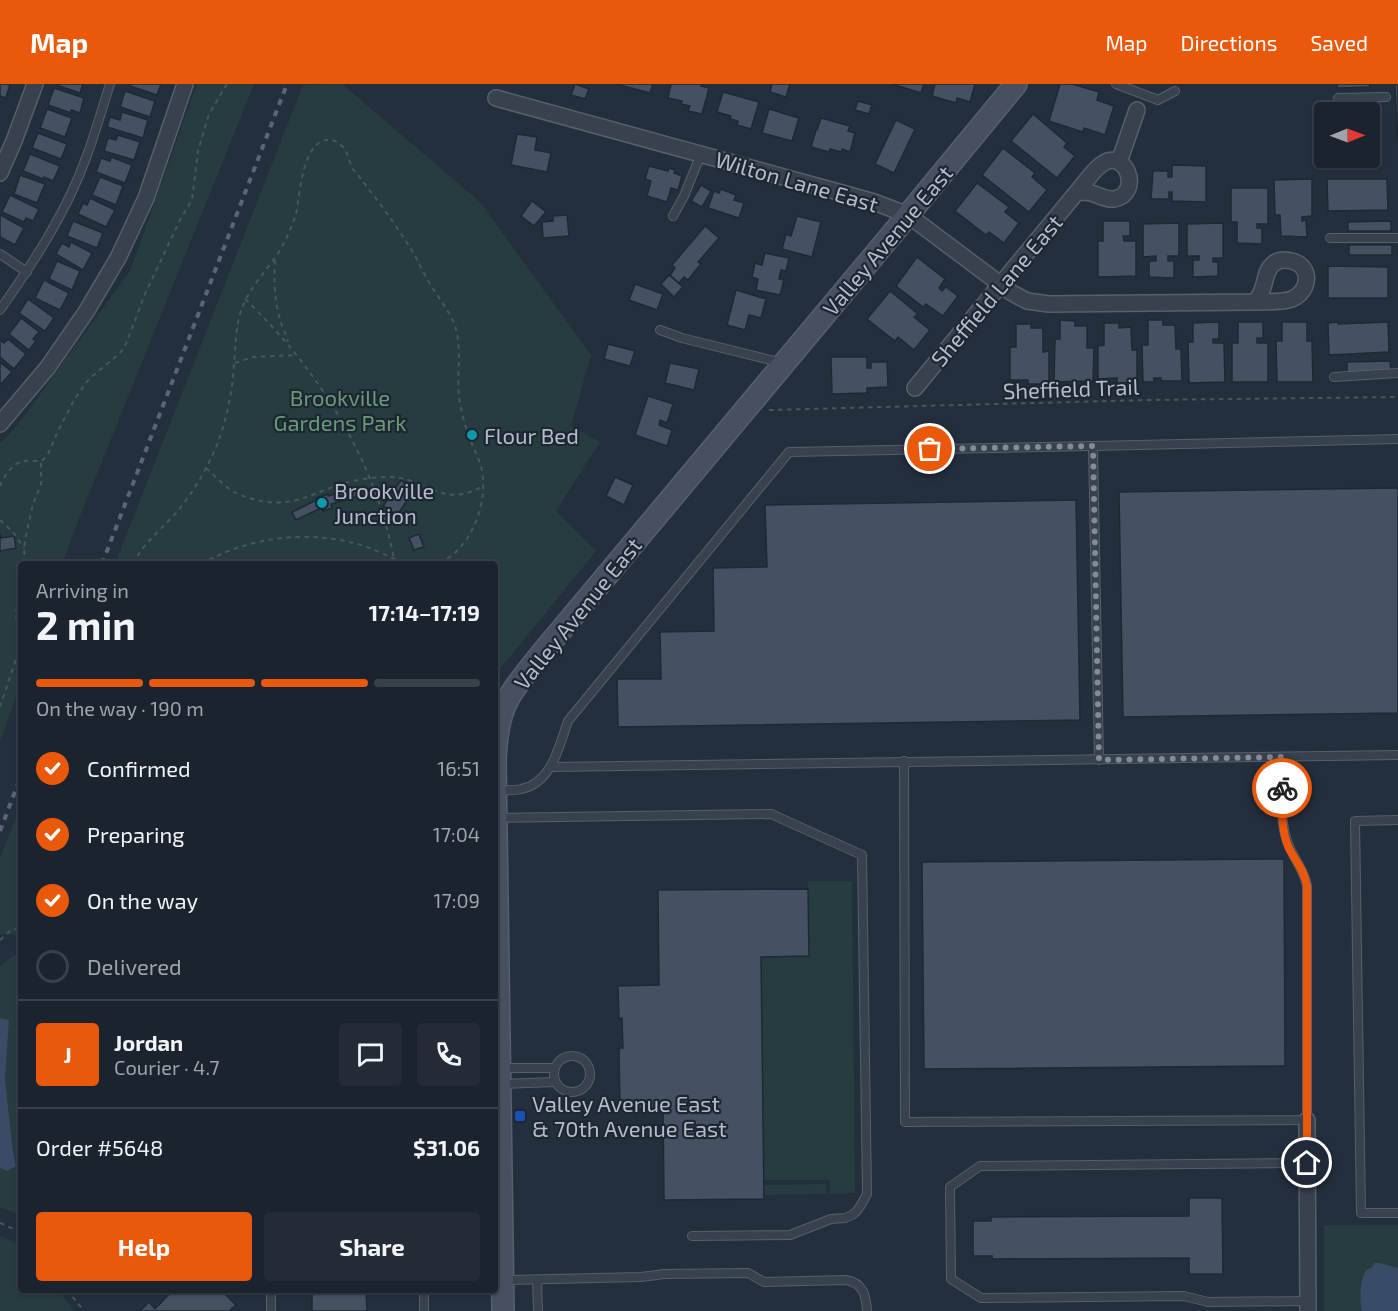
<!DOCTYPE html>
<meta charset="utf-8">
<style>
:root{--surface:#1b232e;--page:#242b36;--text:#f1f3f6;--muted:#a0a4aa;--line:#39404a;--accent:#ea580c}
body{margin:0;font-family:"Exo 2",sans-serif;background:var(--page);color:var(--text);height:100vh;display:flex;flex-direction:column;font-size:22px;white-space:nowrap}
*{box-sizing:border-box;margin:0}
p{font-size:20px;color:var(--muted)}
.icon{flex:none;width:33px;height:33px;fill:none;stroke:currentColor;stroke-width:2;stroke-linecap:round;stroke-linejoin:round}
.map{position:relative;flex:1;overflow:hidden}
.details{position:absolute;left:18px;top:477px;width:480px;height:732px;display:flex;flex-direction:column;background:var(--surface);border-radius:6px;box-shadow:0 2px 4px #0004,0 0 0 2px var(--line)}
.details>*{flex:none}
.needle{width:39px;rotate:89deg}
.buttons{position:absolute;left:1314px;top:18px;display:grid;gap:12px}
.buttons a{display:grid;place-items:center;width:66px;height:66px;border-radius:6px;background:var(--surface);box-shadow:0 2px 4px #0004,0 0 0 2px var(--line);font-size:30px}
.pin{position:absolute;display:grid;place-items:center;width:51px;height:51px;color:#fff;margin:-26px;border:3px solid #fff;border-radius:50%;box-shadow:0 2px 6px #0007}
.courier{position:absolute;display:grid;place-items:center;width:60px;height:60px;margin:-30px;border:4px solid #ea580c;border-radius:50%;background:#fff;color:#222;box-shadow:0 2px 8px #0007}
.summary em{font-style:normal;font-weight:700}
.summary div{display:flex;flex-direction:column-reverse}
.summary{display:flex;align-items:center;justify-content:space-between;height:102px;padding:0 18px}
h1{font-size:39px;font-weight:700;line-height:45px}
.bar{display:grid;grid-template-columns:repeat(4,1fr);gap:9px 6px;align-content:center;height:72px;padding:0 18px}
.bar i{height:8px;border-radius:4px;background:var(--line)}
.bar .current{background:var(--accent)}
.bar p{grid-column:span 4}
.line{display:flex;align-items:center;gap:15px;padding:0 18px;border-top:2px solid var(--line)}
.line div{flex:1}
.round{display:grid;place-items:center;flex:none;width:63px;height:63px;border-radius:6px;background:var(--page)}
ol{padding:0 18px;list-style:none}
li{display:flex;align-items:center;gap:18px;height:66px}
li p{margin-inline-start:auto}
li .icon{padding:6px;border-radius:50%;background:var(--accent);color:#fff;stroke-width:4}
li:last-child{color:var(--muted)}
li i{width:33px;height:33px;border:3px solid var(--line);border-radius:50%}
.primary-button{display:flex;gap:12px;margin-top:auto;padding:12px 18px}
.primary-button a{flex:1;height:69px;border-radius:6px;background:var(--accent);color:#fff;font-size:24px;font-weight:700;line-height:69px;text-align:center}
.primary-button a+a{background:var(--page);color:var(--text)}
header{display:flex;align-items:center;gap:36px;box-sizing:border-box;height:84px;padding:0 30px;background:var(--accent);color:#fff}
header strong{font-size:28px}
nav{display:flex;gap:33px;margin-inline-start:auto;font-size:21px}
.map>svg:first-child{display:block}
.green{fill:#263c3f}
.water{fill:#394c67}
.building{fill:#455162;stroke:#1f2835;stroke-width:1.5}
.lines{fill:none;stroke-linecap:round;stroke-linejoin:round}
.lane-casing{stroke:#565f6c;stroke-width:10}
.street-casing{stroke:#565f6c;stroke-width:18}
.secondary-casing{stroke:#565f6c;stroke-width:24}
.path{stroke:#44595c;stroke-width:2;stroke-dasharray:4.5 4.5;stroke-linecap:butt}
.lane{stroke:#38414e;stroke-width:8}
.street{stroke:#38414e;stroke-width:15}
.secondary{stroke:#465061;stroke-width:21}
.rail{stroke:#5a6575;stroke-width:4;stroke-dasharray:6 6;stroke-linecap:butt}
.done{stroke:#828b98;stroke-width:6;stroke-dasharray:0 10.8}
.route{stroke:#ea580c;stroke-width:8}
.culture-dot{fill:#0f9aa8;stroke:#1d2633;stroke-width:2}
.transit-dot{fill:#1a4fb4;stroke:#1d2633;stroke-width:2}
.labels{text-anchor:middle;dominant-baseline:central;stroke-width:4.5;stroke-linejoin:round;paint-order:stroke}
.street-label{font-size:22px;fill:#b4bcc9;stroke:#1d2633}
.park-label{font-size:22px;fill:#6b9a76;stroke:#1d2633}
.poi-label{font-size:22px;fill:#b4bcc9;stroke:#1d2633;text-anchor:start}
</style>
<header>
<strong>Map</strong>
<nav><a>Map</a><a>Directions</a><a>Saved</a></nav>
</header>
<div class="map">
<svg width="1398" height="1227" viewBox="0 0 1398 1227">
<rect width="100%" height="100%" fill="#242f3e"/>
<g class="green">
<path d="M197,0H254L78,437L62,480H21V598L1,655H0V360L19,339L130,187Z"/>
<path d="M342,0L480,118L591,271L571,342L600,358L556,427L596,467L496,590L495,593V480H115L303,1Z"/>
<path d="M21,721V851L0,850V774Z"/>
<path d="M808,797H852L855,1109L830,1110V1096H764L761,873L808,872Z"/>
<path d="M15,871L21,872V1127L19,1129L0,1124V1084L7,1087L16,1081L13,1068L5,996L9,936L0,935V882Z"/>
<path d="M826,1100L827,1110L764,1111V1101Z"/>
<path d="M1324,1141H1398V1184L1380,1179L1364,1191L1360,1213L1362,1227H1324Z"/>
<path d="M0,1152L21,1162V1206H58L74,1227H0Z"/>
</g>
<g class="water">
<path d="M0,934L9,936L5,996L13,1068L16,1082L7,1087L0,1084Z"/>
<path d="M1374,1179H1380L1398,1184V1227H1362C1359,1215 1360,1197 1366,1186L1372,1184Z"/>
</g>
<g class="building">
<path d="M0,0H10L6,14L0,12Z"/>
<path d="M56,0H83L80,9L56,1Z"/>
<path d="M131,0H161L157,11L130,2Z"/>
<path d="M575,0L589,5L585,15L571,11Z"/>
<path d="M616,0H653L650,9Z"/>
<path d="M671,0H702L701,2L709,4L702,30L688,27L690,22L681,20L682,17L668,14Z"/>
<path d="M772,0H790L786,13L770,8Z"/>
<path d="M892,0H924L921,9Z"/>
<path d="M935,0H975L970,18L957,14L956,19L932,12Z"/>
<path d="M1060,0H1072L1099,8L1097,16L1114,22L1105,51L1084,44L1083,48L1049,37Z"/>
<path d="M1337,0H1369L1370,3L1337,4Z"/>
<path d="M1395,0H1398V55H1397Z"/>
<path d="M54,4L84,14L80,29L71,26V29L48,21Z"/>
<path d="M125,7L155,17L150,33L120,23Z"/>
<path d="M723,8L759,18L751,45L737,41L738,37L730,35L731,32L717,28Z"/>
<path d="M858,17L872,21L869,30L855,26Z"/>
<path d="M1369,18L1370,28H1337V19Z"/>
<path d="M47,25L72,34L65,53L40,44Z"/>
<path d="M769,25L799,34L792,57L762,49Z"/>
<path d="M122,28L148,36L143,54L107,43L110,33L120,36Z"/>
<path d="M1033,30L1067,59L1064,63L1075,72L1057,94L1011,57Z"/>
<path d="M821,34L850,42L848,47L855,49L850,68L842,65L841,68L830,65L829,68L811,63L816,46H817Z"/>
<path d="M896,36L915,45L894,89L875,80Z"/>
<path d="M1370,40H1372L1373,70H1370Z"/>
<path d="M38,49L67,60L61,75L32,64Z"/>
<path d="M517,50L537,53L535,66L551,69L547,88L511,81Z"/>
<path d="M118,51L140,58L134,76L104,67L108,54L116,56Z"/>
<path d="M1003,64L1035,89L1032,93L1047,106L1029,128L982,91Z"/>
<path d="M30,70L60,82L53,97L44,93L43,95L23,87Z"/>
<path d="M111,73L132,81L125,99L96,88L101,74L110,77Z"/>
<path d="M1172,81L1206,82V118L1172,117V108H1169V115H1151L1153,87H1168V93H1172Z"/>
<path d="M649,82L668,87L669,84L675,86L674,89L682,92L678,106L671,104L667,118L647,112L651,97L645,95Z"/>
<path d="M20,91L45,100L37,119L14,110Z"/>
<path d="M100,93L123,102L116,121L92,111Z"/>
<path d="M1312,95V132L1302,133V137L1306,136L1307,153L1281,152L1280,131H1275L1274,96Z"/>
<path d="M1327,95H1387L1388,126L1328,127Z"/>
<path d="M977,99L1009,123L1005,128L1019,139L1004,159L989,148L986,151L955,127Z"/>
<path d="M701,101L711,107L702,123L691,117Z"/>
<path d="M1231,104H1268V140H1257V144H1262V160L1237,159V138H1231Z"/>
<path d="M721,105L736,111L734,116L744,119L739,134L708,124L714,107L719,109Z"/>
<path d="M10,111L39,125L33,137L26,134L24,138L2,128Z"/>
<path d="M90,114L115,126L106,143L78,130L83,119L87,121Z"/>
<path d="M532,117L546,128L534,142L521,132Z"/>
<path d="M0,131L24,144L15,161L0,153Z"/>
<path d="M567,131L569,152L543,154L542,138L553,137V132Z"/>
<path d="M797,132L821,138L812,173L782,165L786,150L791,152Z"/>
<path d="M73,137L103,149L97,164L67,152Z"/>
<path d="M1103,137H1130V152H1123L1124,157H1136V192L1098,193V157H1103Z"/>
<path d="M1391,137V147H1348V138Z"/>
<path d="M1179,139V172H1168V177H1174V194L1149,193V177H1156V172L1143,173V140Z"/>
<path d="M1223,139V174H1213V178H1218V192L1193,193V176H1199V172H1187V140Z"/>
<path d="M705,142L719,154L698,178L701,180L688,196L684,193L679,199L670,191L675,184L672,181Z"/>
<path d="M71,158L92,169L83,186L56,170L62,159L69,163Z"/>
<rect x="1349" y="161" width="43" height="10"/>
<path d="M765,169L789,174L786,187L781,186L779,195L784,196L780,211L756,206L758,195L752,193L755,179L762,181Z"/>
<path d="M917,173L945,195L939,204L942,207L946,203L958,212L943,232L926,220L923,223L896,202Z"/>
<path d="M57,177L80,187L72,206L49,195Z"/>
<path d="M1328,182L1388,183V214H1328Z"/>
<path d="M669,191L683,203L674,213L661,200Z"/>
<path d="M44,196L69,209L60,226L35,214Z"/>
<path d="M635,200L663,210L657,226L629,216Z"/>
<path d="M736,206L766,215L761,234L749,231L745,246L727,241Z"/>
<path d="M890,207L918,230L914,233L930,246L914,266L898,253L895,257L867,235Z"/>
<path d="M28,215L54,234L45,247L19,229Z"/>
<path d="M21,234L39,248L33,255L36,257L29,266L9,250Z"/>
<path d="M1060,236L1075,237V242H1087V264H1094L1093,297L1054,298L1055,255H1060Z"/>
<path d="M1148,236H1163V241H1175L1176,265H1181L1182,297H1161V294H1154V298H1143L1142,261H1148Z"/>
<path d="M1219,238V255H1213V259H1224L1225,298L1189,299L1188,258H1193V239Z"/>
<path d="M1238,238H1263V254H1257V259H1268V298H1232V259H1238Z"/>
<path d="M1282,238H1307V257H1312L1313,298H1277L1276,257H1282Z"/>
<path d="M1338,238V240L1388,238L1389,268L1329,271L1328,239Z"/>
<path d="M1104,239H1119V244L1131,243L1132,266H1137V298L1117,299V294L1098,295V262L1104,261Z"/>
<path d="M1016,240H1031V244H1043V268L1049,267V300H1028V296H1010V263H1016Z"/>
<path d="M8,255L26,270L14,285L0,273V256L4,259Z"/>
<path d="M608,260L635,267L630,282L604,275Z"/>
<path d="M831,273H867V284H871V278H887L888,303L867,304V309L832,310Z"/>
<path d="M1390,277L1391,288L1347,289V278Z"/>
<path d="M0,278L12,288L0,301Z"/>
<path d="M670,279L699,285L694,306L665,299Z"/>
<path d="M648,312L673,320L667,339L660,336L659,341L672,346L667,362L635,351Z"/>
<path d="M615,393L633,401L624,421L606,412Z"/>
<path d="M401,396L414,407L397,431L383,422Z"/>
<path d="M355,404L358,412L331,420L332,424L323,427L321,424L296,436L292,428L317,416L316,414L328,410V412Z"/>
<path d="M1398,404V629L1123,633L1119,408Z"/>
<path d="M1076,416L1080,636L618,643L617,595H661L660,548L714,547L713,484L767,483L765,421Z"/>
<path d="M0,449L1,454L14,452L16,464L0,467Z"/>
<path d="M419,450L424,463L414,466L409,454Z"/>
<path d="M1284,775L1285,982L924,985L922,778Z"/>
<path d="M808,805L809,872L761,873L764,1115L664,1116L663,1024L620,1025L619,964H623L622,934L619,935L618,902L659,901L658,806Z"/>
<path d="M1189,1114H1222L1223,1190H1189V1174L992,1175V1172H973V1137H991V1133L1189,1132Z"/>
<path d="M173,1206H221L236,1221L229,1227H140L149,1218L155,1225Z"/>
<path d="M312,1206H366L367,1227H312Z"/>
</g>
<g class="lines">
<g class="lane-casing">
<g id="lane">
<path d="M1116,0L1158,16L1175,7"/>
<path d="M1338,14L1386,13"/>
<path d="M673,132L684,112L701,70"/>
<path d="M1330,154H1398"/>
<path d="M0,170L27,188"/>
<path d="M0,226C33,179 66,129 86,74C95,50 102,25 110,0"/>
<path d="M660,246L682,254L783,279"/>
<path d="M1334,293L1398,289"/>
<path d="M1093,362L1099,676"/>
<path d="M904,677L905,1038L1307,1036V802C1304,784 1291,772 1286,754C1279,729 1282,699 1283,673"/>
<path d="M551,683L1398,671"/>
<path d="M496,706C504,706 513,707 521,705C552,699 559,662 568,637L789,368L1093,362L1398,355"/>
<path d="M496,734L771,730L862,771L867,1110L861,1121L856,1128L852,1131L845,1134L831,1135L790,1151L692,1152"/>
<path d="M1398,736L1355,737L1361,1129H1398"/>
<circle cx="572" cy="990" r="18"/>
<path d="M500,984H555"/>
<path d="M501,1000L555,998"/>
<path d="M1307,1079L980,1082L950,1103L951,1195L981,1214L1184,1212L1208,1218L1308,1217"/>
<path d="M504,1196L641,1193L664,1190L748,1189L764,1198L846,1196C863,1199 866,1211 867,1227"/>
<path d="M537,1196L538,1227"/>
<path d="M271,1206V1227"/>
<path d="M424,1206V1227"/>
</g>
</g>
<g class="street-casing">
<g id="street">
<path d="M496,14L842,109L874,118L908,131L1012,209L1027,217L1049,220L1255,218C1267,217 1281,219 1292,215C1304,210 1311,195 1303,184C1297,176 1281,173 1273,180C1265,187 1266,197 1262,206C1261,210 1258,214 1255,218"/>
<path d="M1119,78L1137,26"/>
<path d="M0,89L14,57L35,0"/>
<path d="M915,304L1077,108C1085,99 1092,87 1102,80C1126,63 1143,110 1114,115C1106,116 1099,111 1091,109C1087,108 1082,108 1077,108"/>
<path d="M0,340L48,283L86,228L118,174L146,114L185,0"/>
<path d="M1307,1036L1308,1227"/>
</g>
</g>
<g class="secondary-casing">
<path id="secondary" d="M503,1227L495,676C496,656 498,634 508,615C517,599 530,584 542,569L908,131L1016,0"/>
</g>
<g class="path">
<path d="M275,176C274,195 274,216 280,235C282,243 286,250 288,258"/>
<path d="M245,215C320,287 376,377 395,480"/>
<path d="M235,279L253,273L297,271"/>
<path d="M769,326L1148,316L1398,313"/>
<path d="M206,384C215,392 224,402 234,408C243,413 258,417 269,418C293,421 308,412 330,404C349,397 368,393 388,393C428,393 441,426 483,402"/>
<path d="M0,402C4,393 12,379 23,377C29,376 36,378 43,376L48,370L58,347L74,316L89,295L120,269L126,260L145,210L180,136L192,116L198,67L209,30L227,0"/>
<path d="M0,436L13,448L24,464"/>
<path d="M25,480L24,464L26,451L33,420L41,400V378"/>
<path d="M133,480C143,459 162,445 177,428C191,411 204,390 213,370C226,341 232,311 234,280C236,262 235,245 241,227C249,201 273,182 285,157C289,149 293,139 296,130C300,112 302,54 330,56C335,56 339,59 343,63C349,70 349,81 356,89C377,115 398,143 415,172C420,181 424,190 429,198C436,211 446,222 452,235C464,258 456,288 459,313C461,327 465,342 470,355C474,366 480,376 482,387C486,409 480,434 468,453C460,465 450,476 435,480"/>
<path d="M201,480C251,452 310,445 364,462C379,467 393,475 408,480"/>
<path d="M0,623L17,572L19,562L16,527L21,513"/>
<path d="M0,856L9,848L21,843"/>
<path d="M0,1139L21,1148"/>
<path d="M67,1206L84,1227"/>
</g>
<use href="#lane" class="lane"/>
<use href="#street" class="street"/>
<use href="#secondary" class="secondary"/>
<g class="rail">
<path d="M102,480L287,0"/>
<path d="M0,747L21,692"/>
</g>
</g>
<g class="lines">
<path class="done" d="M930,365L1093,362L1099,676L1283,673L1282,704"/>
<path class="route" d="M1282,704C1282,723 1281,745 1288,762C1295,777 1304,785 1307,802V1079"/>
</g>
<g class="culture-dot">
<circle cx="472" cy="351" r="6"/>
<circle cx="322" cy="419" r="6"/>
</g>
<rect class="transit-dot" x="514" y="1026" width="12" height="12" rx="3"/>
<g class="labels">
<g class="street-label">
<text transform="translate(797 97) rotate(16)">Wilton Lane East</text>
<text transform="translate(887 156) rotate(-50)">Valley Avenue East</text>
<text transform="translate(996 206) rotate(-50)">Sheffield Lane East</text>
<text transform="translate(1071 304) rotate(-2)">Sheffield Trail</text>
<text transform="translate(577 529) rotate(-51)">Valley Avenue East</text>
</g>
<g class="park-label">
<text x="340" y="313">Brookville<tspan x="340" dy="25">Gardens Park</tspan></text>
</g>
<g class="poi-label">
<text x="484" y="351">Flour Bed</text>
<text x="334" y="406">Brookville<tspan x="334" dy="25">Junction</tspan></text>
<text x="532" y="1019">Valley Avenue East<tspan x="532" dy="25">&amp; 70th Avenue East</tspan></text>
</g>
</g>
</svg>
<div class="buttons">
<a><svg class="needle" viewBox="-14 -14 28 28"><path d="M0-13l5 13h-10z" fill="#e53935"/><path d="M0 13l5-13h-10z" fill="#a0a4aa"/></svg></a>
</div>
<div class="pin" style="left:930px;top:365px;background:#ea580c"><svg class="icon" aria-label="bag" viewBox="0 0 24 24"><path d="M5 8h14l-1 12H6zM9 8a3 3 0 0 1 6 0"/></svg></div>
<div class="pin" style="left:1307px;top:1079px;background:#1f2937"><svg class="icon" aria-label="home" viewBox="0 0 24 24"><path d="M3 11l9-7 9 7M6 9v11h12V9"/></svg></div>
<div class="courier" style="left:1282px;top:704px"><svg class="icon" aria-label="bike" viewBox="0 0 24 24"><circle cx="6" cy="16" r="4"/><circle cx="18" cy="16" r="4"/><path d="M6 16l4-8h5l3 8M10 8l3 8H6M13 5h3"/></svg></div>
<section class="details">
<div class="summary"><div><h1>2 min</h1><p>Arriving in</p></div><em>17:14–17:19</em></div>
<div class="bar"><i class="current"></i><i class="current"></i><i class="current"></i><i></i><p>On the way · 190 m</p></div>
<ol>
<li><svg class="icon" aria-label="check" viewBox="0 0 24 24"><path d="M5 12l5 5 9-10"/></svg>Confirmed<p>16:51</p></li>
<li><svg class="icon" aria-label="check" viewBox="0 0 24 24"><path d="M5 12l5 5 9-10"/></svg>Preparing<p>17:04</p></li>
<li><svg class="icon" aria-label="check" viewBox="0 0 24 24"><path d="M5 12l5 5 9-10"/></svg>On the way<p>17:09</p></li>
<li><i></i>Delivered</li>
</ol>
<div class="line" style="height:108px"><b class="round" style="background:var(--accent);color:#fff">J</b><div><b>Jordan</b><p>Courier · 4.7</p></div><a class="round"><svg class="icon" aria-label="chat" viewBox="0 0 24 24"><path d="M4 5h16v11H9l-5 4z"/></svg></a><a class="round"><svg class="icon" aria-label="phone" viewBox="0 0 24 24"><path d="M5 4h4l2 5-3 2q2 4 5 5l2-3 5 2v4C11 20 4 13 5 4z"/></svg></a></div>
<div class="line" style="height:78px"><div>Order #5648</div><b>$31.06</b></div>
<div class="primary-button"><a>Help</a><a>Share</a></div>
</section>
</div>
